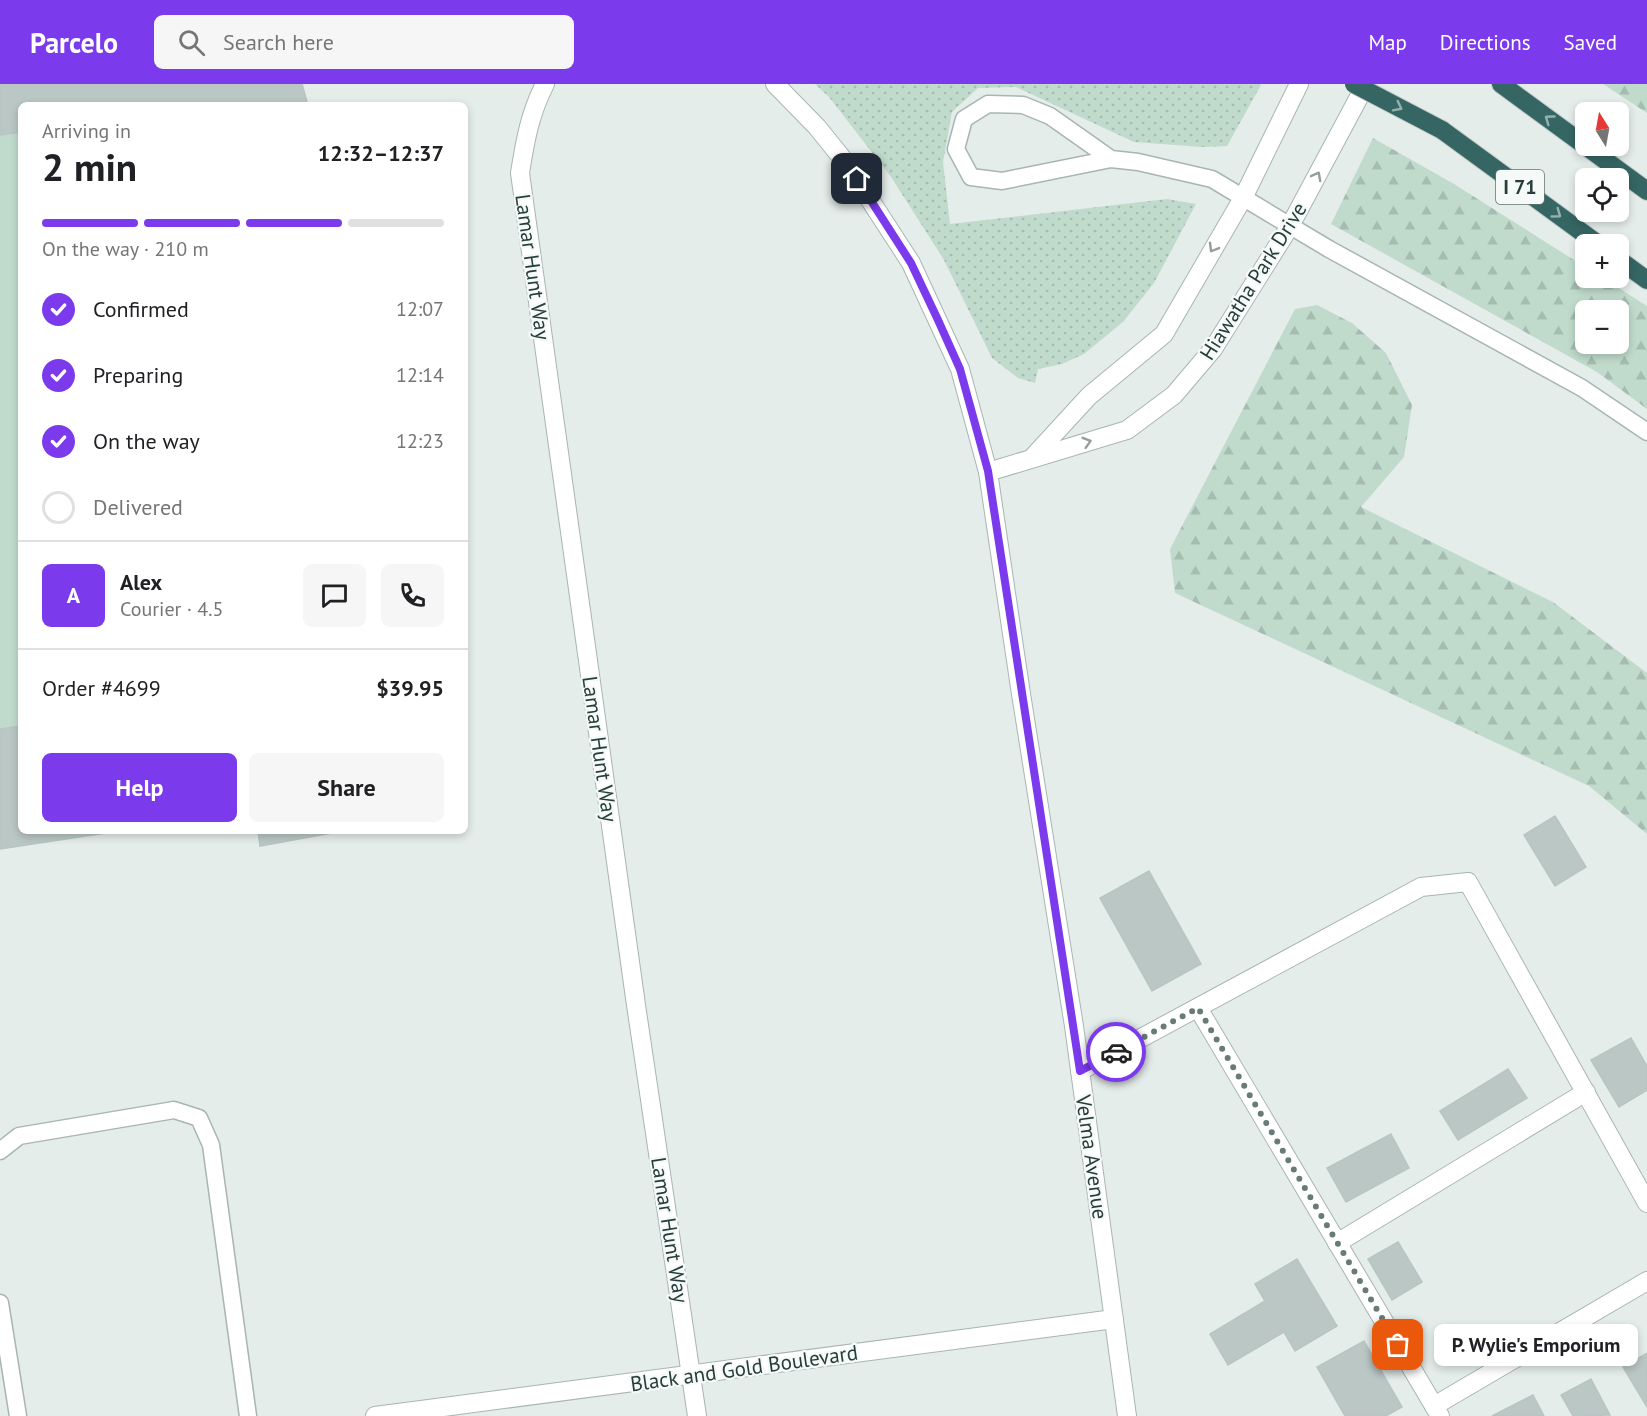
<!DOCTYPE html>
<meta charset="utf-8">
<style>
:root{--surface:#fff;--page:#f6f6f6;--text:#202124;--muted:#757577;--line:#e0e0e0;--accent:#7c3aed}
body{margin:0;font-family:"PT Sans",sans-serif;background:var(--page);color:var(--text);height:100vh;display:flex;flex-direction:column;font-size:22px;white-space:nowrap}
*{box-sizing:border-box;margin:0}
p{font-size:20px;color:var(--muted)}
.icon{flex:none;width:33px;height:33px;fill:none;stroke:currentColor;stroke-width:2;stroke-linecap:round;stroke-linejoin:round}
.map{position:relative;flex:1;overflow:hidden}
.panel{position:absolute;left:18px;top:18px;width:450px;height:732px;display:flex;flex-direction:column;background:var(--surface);border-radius:9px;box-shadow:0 3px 9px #0003}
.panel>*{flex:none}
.needle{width:39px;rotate:349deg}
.fabs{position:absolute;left:1575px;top:18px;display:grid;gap:12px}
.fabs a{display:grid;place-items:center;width:54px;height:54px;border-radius:9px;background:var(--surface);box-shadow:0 3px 9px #0003;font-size:30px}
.pin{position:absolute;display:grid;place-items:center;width:51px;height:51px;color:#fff;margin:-26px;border-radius:12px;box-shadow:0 3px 9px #0006}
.courier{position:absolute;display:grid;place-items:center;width:60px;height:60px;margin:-30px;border:4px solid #7c3aed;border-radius:50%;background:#fff;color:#222;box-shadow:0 2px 8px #0007}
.bubble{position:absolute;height:42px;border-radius:9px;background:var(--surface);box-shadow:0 3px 9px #0003;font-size:20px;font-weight:600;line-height:42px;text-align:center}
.summary em{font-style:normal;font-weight:600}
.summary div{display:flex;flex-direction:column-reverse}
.summary{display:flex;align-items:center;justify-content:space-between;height:102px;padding:0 24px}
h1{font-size:39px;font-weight:600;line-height:45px}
.bar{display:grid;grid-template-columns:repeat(4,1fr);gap:9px 6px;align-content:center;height:72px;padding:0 24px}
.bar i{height:8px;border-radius:4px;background:var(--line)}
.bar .active{background:var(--accent)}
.bar p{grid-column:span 4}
.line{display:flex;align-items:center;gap:15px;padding:0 24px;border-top:2px solid var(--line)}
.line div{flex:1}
.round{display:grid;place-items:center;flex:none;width:63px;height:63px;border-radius:9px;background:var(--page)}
ol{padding:0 24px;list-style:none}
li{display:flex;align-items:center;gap:18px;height:66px}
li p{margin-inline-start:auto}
li .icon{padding:6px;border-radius:50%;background:var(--accent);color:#fff;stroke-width:4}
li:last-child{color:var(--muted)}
li i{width:33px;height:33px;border:3px solid var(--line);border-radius:50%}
.cta{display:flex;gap:12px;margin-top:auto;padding:12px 24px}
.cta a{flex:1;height:69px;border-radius:9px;background:var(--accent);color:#fff;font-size:24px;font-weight:600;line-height:69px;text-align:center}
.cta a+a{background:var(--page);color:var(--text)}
header{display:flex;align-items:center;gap:36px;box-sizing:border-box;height:84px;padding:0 30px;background:var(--accent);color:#fff}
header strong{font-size:28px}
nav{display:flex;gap:33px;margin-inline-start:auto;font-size:21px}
.search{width:420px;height:54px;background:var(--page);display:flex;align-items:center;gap:15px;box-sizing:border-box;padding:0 21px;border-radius:9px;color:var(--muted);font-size:22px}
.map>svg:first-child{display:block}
.grass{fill:url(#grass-dots)}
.forest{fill:url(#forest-firs);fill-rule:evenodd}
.pitch{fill:#c0dbcc}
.building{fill:#bac7c4;stroke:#b8c6c2;stroke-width:1.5}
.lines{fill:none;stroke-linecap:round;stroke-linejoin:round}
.service-casing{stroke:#a8b5b2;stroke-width:19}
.minor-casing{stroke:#a8b5b2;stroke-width:20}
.tertiary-casing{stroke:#a8b5b2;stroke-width:20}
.motorway-casing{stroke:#c2c9c8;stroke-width:20}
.service{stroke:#fff;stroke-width:16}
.minor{stroke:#fff;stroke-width:18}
.tertiary{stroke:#fff;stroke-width:18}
.motorway{stroke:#356663;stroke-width:18}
.motorway-bridge-casing{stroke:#c2c9c8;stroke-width:20;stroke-linecap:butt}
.motorway-bridge{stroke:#356663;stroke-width:18}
.oneway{stroke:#95b0ae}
.oneway2{stroke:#929e9c}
.done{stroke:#697b78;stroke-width:6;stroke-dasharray:0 10.8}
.route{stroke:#7c3aed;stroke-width:8}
.labels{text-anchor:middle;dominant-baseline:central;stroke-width:4.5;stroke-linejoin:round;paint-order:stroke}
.shield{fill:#f5f9f8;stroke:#647573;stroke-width:1.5}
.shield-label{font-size:20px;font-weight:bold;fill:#263d3a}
.street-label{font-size:21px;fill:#263d3a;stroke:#f5f9f8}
</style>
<header>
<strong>Parcelo</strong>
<div class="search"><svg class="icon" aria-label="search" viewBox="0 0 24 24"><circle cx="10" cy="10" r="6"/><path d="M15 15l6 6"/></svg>Search here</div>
<nav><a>Map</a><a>Directions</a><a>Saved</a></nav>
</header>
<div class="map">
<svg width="1647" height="1332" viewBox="0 0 1647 1332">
<defs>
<pattern id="grass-dots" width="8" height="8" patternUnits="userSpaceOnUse" patternTransform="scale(1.5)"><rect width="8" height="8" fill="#c0dbcc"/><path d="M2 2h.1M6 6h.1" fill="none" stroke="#a5bdb0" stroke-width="1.8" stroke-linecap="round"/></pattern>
<pattern id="forest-firs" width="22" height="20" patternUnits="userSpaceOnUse" patternTransform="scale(1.5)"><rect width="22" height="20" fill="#c0dbcc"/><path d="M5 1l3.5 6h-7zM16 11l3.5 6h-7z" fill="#a5bdb0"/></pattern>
</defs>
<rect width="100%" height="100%" fill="#e5edea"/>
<path class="grass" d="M815,0H1260L1261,1L1227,62L1202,63L1134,58L1016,3L978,4L952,28L943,78L950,140L1167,115L1196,120L1154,199L1123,238L1084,270L1062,280L1038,285L1035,299L1018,294L992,274L944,176L891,93L829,13Z"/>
<g class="forest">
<path d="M1603,0H1647V29Z"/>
<path d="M1373,54L1454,100L1585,183L1586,194H1603L1647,222V325L1597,288L1331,140ZM1586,226H1618V260H1586Z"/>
<path d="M1317,221L1352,239L1386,269L1412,321L1404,373L1361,423L1553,518L1647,589V750L1589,702L1175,509L1170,465L1295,225Z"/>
</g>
<path class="pitch" d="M0,0H302L308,21H21V747H119L0,765Z"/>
<g class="building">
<path d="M0,0H302L308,21H21V48L0,51Z"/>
<path d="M21,642V747H119L0,765V645Z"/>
<path d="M1555,732L1586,783L1555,802L1524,751Z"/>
<path d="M258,747H343L260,762Z"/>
<path d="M1149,787L1201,880L1152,907L1100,814Z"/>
<path d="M1631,954L1647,982V1006L1619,1023L1591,976Z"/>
<path d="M1508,985L1527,1014L1458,1056L1440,1027Z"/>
<path d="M1391,1050L1409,1084L1346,1118L1327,1084Z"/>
<path d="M1398,1158L1422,1198L1392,1216L1368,1175Z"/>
<path d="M1297,1175L1337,1242L1295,1267L1284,1248L1228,1281L1210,1250L1265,1217L1255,1200Z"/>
<path d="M1364,1257L1402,1323L1386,1332H1345L1317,1283Z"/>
<path d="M1647,1269V1323L1623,1283Z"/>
<path d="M1591,1295L1610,1331L1573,1332L1561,1311Z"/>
<path d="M1533,1311L1544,1332H1492Z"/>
</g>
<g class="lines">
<g class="service-casing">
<g id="service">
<path d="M1111,75L1050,32L1023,21L988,20L964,35L956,65L971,93L1002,97L1111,75L1138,78L1212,95L1329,165L1582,304L1647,348"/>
<path d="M0,1067L19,1052L174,1026L199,1034L211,1061L248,1332"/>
<path d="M0,1219L18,1332"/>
</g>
</g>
<g class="minor-casing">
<g id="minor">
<path d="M545,0C530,29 525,57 520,89L636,921L697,1332"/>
<path d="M1032,374L1089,312L1164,250L1243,114L1299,0"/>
<path d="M1198,924L1440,1332"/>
<path d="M1080,987L1421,803L1468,798L1647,1119"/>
<path d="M1337,1159L1586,1008"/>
<path d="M1434,1322L1647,1197"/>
<path d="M375,1332L1114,1235"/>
<path d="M1127,1332L1074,942L1021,610L988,388L1127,346L1174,311L1213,265L1290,142L1366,0"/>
</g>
</g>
<g class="tertiary-casing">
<path id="tertiary" d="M775,0L817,43L846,79L911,179L960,285L988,388"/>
</g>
<g class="motorway-casing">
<g id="motorway">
<path d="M1501,0L1647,107"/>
<path d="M1442,46L1598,160"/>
<path d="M1618,175L1647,196"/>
</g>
</g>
<use href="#service" class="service"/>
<use href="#minor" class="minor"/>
<use href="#tertiary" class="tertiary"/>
<use href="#motorway" class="motorway"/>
<g class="motorway-bridge-casing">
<path id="motorway-bridge" d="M1354,0L1442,46"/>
</g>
<use href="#motorway-bridge" class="motorway-bridge"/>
</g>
<defs><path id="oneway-chevron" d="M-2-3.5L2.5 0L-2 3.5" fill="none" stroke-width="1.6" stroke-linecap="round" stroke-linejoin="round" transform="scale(1.5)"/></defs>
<g class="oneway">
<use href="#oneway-chevron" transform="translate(1398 23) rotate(27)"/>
<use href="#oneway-chevron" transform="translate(1549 35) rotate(-144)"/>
<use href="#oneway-chevron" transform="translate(1557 130) rotate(36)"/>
</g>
<g class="oneway2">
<use href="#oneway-chevron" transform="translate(1317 92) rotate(-62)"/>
<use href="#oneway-chevron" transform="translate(1213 164) rotate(120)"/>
<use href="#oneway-chevron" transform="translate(1087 358) rotate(-17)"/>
</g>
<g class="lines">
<path class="done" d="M1116,968L1198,924L1398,1261"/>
<path class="route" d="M857,95L911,179L938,236L960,285L988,387L1080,987L1116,968"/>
</g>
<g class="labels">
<rect class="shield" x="1496" y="86" width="48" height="34" rx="4.5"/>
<g class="shield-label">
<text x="1520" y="103">I 71</text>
</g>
<g class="street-label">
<text transform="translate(533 183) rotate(82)">Lamar Hunt Way</text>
<text transform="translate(1253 197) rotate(-58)">Hiawatha Park Drive</text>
<text transform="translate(600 665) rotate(82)">Lamar Hunt Way</text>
<text transform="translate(1092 1073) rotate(82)">Velma Avenue</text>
<text transform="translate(670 1146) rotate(81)">Lamar Hunt Way</text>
<text transform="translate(744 1284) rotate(-8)">Black and Gold Boulevard</text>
</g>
</g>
</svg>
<div class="fabs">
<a><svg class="needle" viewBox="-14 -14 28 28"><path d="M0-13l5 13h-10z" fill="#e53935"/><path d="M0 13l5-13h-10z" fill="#757577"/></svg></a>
<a><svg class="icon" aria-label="locate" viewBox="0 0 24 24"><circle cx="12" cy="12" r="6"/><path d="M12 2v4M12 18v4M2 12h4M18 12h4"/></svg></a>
<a>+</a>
<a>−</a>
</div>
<div class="pin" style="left:1398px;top:1261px;background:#ea580c"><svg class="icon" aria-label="bag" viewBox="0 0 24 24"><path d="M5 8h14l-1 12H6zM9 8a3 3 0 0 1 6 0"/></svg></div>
<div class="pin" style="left:857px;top:95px;background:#1f2937"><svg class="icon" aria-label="home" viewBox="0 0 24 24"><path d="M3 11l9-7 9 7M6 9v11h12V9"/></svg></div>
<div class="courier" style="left:1116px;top:968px"><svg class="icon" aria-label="car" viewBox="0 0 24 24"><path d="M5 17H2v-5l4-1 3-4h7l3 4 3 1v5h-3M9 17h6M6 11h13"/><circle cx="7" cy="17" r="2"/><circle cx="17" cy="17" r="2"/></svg></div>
<div class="bubble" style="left:1434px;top:1240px;width:204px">P. Wylie's Emporium</div>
<section class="panel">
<div class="summary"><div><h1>2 min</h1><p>Arriving in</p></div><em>12:32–12:37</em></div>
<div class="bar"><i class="active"></i><i class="active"></i><i class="active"></i><i></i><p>On the way · 210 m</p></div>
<ol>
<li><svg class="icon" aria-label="check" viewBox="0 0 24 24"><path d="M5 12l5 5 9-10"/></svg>Confirmed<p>12:07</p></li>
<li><svg class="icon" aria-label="check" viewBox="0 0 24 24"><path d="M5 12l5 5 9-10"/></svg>Preparing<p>12:14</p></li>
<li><svg class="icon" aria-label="check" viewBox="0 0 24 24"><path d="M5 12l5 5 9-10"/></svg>On the way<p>12:23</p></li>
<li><i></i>Delivered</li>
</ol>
<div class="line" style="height:108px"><b class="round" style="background:var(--accent);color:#fff">A</b><div><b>Alex</b><p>Courier · 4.5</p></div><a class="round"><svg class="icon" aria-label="chat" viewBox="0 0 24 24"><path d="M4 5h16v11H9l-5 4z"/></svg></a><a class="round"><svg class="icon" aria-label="phone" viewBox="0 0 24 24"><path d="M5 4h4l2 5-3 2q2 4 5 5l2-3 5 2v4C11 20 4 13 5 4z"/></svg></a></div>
<div class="line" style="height:78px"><div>Order #4699</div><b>$39.95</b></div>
<div class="cta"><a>Help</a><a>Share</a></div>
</section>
</div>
